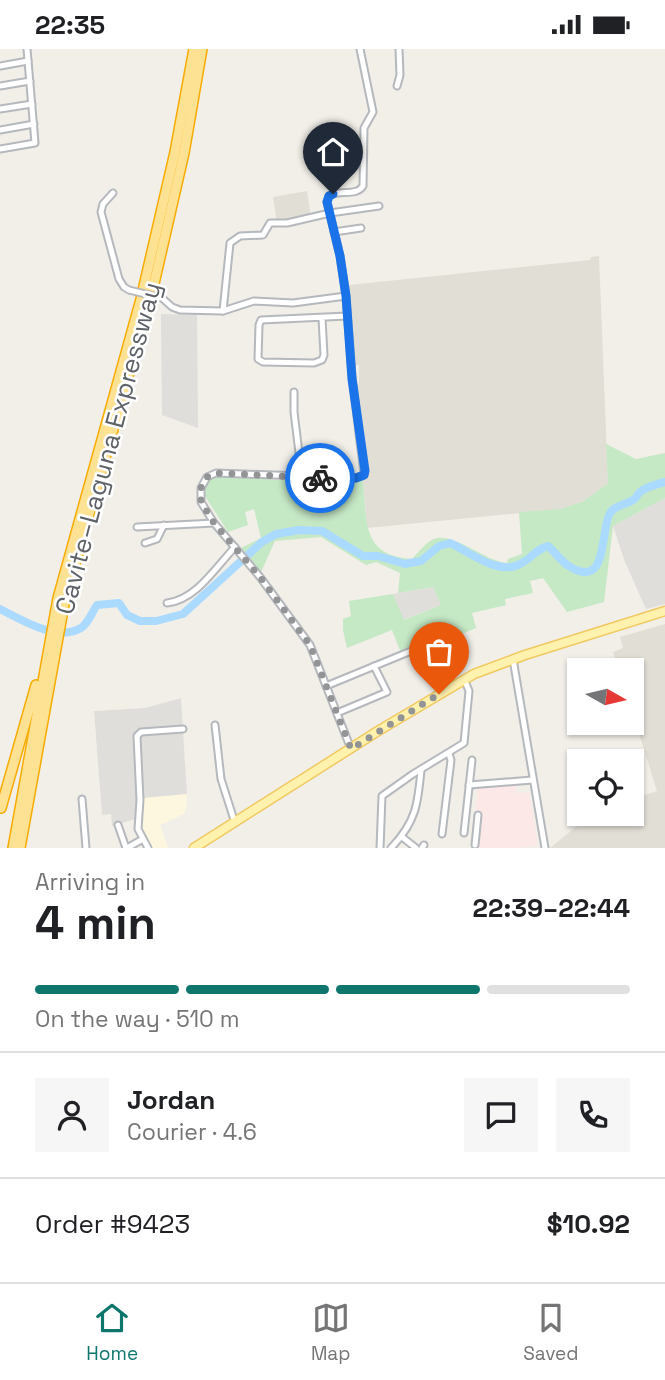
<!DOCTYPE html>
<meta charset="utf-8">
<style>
:root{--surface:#fff;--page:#f6f6f6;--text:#202124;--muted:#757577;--line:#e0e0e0;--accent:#0f766e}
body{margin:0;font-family:"Space Grotesk",sans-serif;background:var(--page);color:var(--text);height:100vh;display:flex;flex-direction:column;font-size:26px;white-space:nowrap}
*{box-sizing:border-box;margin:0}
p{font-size:23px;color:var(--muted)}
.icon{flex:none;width:38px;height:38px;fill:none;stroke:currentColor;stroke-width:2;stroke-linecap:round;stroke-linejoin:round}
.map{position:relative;height:799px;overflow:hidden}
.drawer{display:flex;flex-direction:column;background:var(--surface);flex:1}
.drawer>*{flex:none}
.needle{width:46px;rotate:98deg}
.controls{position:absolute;left:567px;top:609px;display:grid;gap:14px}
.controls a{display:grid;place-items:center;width:77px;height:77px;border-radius:0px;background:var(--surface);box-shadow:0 2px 5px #0004;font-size:35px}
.pin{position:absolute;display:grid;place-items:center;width:60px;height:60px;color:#fff;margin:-72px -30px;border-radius:50% 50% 50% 0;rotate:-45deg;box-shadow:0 0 7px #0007}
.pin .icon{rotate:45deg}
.courier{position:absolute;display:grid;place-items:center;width:70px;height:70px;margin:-35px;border:5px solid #1a73e8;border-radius:50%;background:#fff;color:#222;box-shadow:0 2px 9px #0007}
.summary em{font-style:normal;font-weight:700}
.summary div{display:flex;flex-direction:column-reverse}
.summary{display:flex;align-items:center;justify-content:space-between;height:119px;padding:0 35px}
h1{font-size:46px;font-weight:700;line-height:52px}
.bar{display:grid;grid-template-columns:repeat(4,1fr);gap:10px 7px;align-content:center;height:84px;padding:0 35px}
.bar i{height:9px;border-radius:5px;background:var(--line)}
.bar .selected{background:var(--accent)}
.bar p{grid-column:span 4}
.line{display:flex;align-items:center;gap:18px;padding:0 35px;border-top:2px solid var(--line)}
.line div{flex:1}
.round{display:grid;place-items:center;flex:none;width:74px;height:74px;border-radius:0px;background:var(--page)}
.status{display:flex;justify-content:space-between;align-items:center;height:49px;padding:0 35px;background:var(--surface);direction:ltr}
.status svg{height:19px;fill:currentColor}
.tabs{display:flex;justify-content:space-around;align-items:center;height:98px;border-top:2px solid var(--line);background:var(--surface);font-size:19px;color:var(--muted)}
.tabs a{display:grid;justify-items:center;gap:4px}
.tabs .selected{color:var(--accent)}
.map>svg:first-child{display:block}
.commercial{fill:#fef7e0}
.industrial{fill:#e0deda}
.education{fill:#e1ded6}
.medical{fill:#fce8e6}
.green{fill:#c5e8c5}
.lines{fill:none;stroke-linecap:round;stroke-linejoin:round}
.river{stroke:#aadaff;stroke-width:8}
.minor-casing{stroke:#b5b8bc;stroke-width:9}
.primary-casing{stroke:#f2c960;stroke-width:11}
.motorway-casing{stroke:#f9ab00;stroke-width:12}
.minor{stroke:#fff;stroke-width:5}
.primary{stroke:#fff2af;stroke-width:8}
.motorway{stroke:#fde293;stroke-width:9}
.minor-bridge-casing{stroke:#b5b8bc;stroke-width:9;stroke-linecap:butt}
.minor-bridge{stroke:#fff;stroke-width:5}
.done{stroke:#929495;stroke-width:7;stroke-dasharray:0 12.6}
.route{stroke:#1a73e8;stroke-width:9}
.labels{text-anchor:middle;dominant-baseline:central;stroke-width:5;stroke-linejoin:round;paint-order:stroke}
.street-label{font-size:26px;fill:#5f6368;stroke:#fff}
</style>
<div class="status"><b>22:35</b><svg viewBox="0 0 49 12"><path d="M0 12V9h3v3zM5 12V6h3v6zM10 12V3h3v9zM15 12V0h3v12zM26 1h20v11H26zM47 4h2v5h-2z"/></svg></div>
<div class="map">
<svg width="665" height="799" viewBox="0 0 665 799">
<rect width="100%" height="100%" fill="#f1efe8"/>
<path class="commercial" d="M181,649L187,755L184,765L160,776L168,799H146L136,781V770L112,777L111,765L102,766L94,662L145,659Z"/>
<g class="industrial">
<path d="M161,265L197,266L198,379L162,366Z"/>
<path d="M665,449V555L646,560L625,513L613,477Z"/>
<path d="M433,538L441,556L403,571L393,545Z"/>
<path d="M181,649L183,678L140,681L134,687L138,749L136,770L112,777L111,765L102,766L94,662L145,659Z"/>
<path d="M183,682L187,745L143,749L139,687L141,685Z"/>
</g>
<g class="education">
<path d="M307,142L311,168L277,173L273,148Z"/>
<path d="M599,207L608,434L584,452L561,460L367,479L363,431L367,430L356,339L359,335V316H354L349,236L590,211L591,208Z"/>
<path d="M665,575V799H550L583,772L597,765H632V750L657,742L632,662V621H619L613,603L623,599L620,588Z"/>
</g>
<path class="medical" d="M516,735V744L529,743L538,796L521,799H471L478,737Z"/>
<path class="green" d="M606,395L636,410L665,404V449L613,477L604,553L567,563L543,529L530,532L533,544L505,550L506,556L472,564L476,579L421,602L418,596L401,604L392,581L347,599L343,581V570L351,567L349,552L393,545L404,571L441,556L433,538L398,544L400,524L376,513L366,516L321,488L275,492L261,523L241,499L261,489L254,460L245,463L248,476L228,483L205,447C204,436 208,429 218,426L277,431H363C367,472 361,507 412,510C418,504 426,493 434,490C452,482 485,512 507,514L508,510L522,505L519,463L561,460L584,452L608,434Z"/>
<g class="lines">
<path class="river" d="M0,560C22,571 57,593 81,579C88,575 92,563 97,556L119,554L127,566L140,572H156L183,565L262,493L276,485L299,481L322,482L363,507H378L405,515L421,512L439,497L450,494C470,503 498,527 520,515C531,510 536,500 548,497C556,504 562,514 572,519C609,539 600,480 610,464C615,456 625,456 633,451C638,448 635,448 640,443C646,438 657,435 665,433"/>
<g class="minor-casing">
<g id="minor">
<path d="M0,17L28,12"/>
<path d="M0,37L30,32"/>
<path d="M397,37L400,26L399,0"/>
<path d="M0,60L32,55"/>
<path d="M0,81L34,75"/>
<path d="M0,100L35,94L27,0"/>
<path d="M113,144L103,155L101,163L119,230L124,238L129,241"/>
<path d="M334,183L361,179"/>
<path d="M162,249L172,258L180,261L223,262L254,252L293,254L346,247"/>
<path d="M223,262L230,194L240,187L263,186L270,174H287L330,164L379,157"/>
<path d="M322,269L324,306L322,311L314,314L263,313L258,310L259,276L261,271L347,267"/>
<path d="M294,343V363L302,428"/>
<path d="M137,478L214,474"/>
<path d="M145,494L157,490L164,476"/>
<path d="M167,554C196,551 216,518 235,498"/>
<path d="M513,610L545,799"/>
<path d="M326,637L416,600"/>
<path d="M337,664L387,643L374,617"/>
<path d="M215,676L221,730L235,774"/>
<path d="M351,700L310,596L260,528L214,474L201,453V439L207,428L216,424L356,429L364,426L352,326L346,247L340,207L327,153L329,147C339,140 356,148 363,137L364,79L373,63L360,0"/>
<path d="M469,736L532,731"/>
<path d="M82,750L86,799"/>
<path d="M118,776L126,799"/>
<path d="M464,784L472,711"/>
<path d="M442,785L451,711L449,705"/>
<path d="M402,788L416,799"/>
<path d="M475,796L478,766"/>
<path d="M127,799L143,790"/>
<path d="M148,799L138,780L140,751L137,687L141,683L183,680"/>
<path d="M380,799L382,747L413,725L464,694L469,642L464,630"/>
<path d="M391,799C416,773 418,755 421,721"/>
<path d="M422,799L424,796"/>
</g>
</g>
<g class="primary-casing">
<path id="primary" d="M194,799L378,682L474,625L525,606L665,562"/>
</g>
<g class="motorway-casing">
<g id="motorway">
<path d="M1,759L36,636"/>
<path d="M13,799L58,549L141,250L175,103L194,0"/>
<path d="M20,799L65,550L153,239L184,104L202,0"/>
</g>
</g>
<use href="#minor" class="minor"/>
<use href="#primary" class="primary"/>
<use href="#motorway" class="motorway"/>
<g class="minor-bridge-casing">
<path id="minor-bridge" d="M129,241L162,249"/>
</g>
<use href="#minor-bridge" class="minor-bridge"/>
</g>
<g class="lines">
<path class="done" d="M320,429L216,424L207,428L204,433L201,439V453L214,474L260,528L310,596L351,700L439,645"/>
<path class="route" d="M320,429H356L364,426L365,422L352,330L346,247L340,207L327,153L329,147L333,145"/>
</g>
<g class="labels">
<g class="street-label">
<text transform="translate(108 399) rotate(-75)">Cavite–Laguna Expressway</text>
</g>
</g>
</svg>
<div class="controls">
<a><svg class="needle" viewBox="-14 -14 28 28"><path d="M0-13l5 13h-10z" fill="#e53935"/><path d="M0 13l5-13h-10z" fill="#757577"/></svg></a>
<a><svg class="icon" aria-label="locate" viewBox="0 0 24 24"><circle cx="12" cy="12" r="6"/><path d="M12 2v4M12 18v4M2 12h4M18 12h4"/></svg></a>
</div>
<div class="pin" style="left:439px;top:645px;background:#ea580c"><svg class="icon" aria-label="bag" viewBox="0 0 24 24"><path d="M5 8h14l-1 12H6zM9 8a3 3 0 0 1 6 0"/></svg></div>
<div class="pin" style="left:333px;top:145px;background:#1f2937"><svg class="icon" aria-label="home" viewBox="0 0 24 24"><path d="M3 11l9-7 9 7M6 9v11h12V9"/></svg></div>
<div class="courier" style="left:320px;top:429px"><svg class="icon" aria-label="bike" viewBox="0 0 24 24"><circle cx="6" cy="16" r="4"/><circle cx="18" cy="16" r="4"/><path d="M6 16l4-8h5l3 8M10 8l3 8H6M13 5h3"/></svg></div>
</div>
<section class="drawer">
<div class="summary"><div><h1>4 min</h1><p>Arriving in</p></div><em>22:39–22:44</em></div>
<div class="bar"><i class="selected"></i><i class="selected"></i><i class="selected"></i><i></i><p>On the way · 510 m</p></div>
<div class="line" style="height:126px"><a class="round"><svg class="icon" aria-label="person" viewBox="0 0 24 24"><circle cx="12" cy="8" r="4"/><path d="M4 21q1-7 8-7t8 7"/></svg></a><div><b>Jordan</b><p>Courier · 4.6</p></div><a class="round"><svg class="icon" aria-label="chat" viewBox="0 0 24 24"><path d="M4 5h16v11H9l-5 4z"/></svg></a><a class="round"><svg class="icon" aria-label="phone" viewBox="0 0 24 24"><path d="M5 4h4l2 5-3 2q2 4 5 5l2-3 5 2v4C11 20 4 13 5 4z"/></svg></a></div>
<div class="line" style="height:91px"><div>Order #9423</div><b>$10.92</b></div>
</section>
<nav class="tabs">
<a class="selected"><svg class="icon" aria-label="home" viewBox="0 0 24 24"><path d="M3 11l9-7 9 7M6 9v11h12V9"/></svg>Home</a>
<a><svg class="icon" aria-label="map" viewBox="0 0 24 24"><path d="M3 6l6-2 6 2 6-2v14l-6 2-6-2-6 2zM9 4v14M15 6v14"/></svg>Map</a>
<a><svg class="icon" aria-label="saved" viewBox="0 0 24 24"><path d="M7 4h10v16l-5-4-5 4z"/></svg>Saved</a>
</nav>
